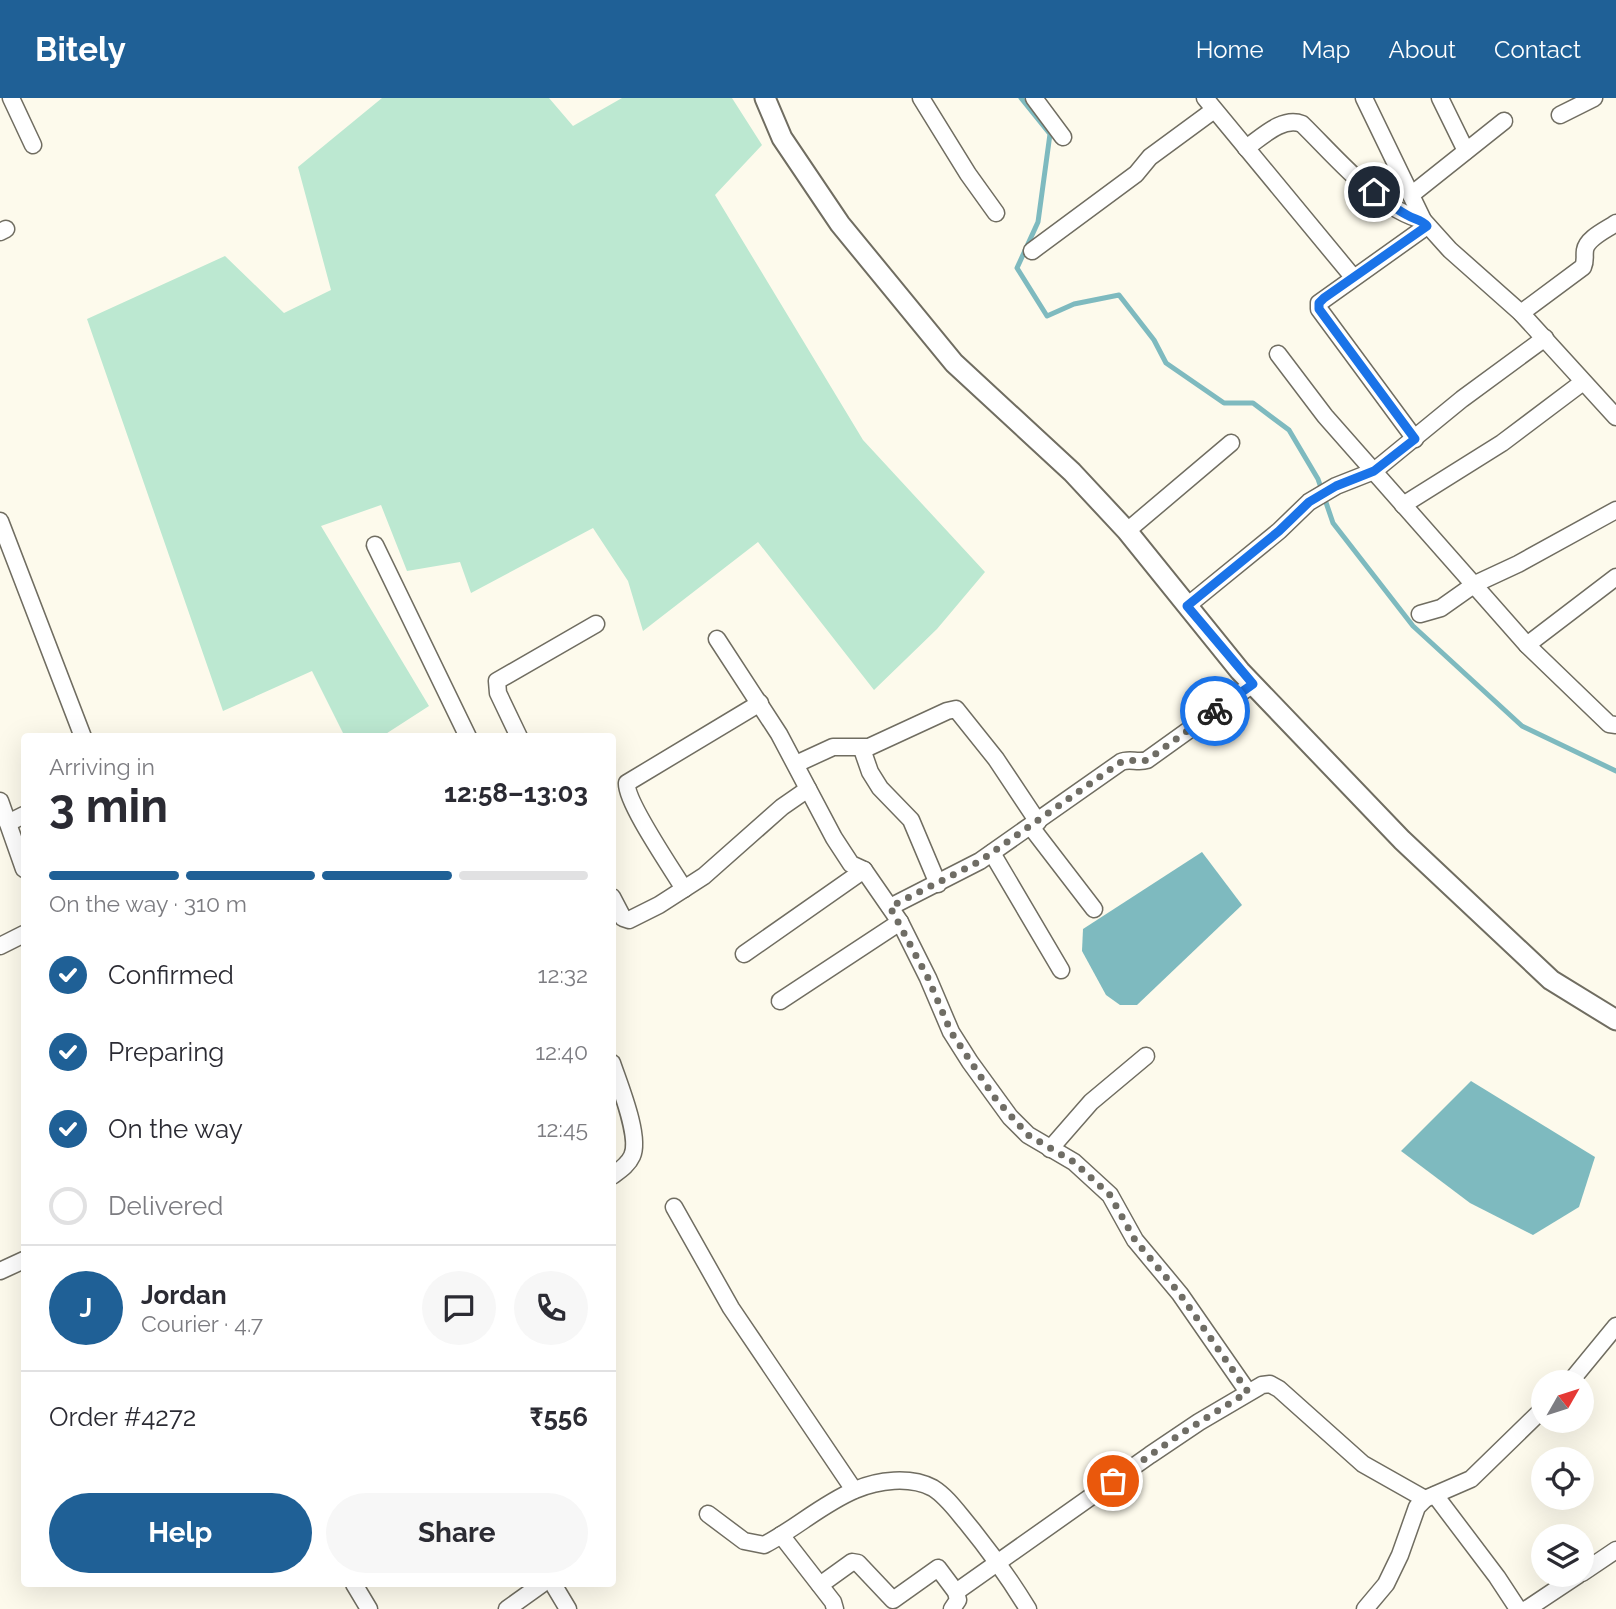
<!DOCTYPE html>
<meta charset="utf-8">
<style>
:root{--surface:#fff;--page:#f7f7f7;--text:#2b2b33;--muted:#7c7c81;--line:#e1e1e2;--accent:#1f6096}
body{margin:0;font-family:Raleway,sans-serif;background:var(--page);color:var(--text);height:100vh;display:flex;flex-direction:column;font-size:26px;white-space:nowrap}
*{box-sizing:border-box;margin:0}
p{font-size:23px;color:var(--muted)}
.icon{flex:none;width:38px;height:38px;fill:none;stroke:currentColor;stroke-width:2;stroke-linecap:round;stroke-linejoin:round}
.map{position:relative;flex:1;overflow:hidden}
.panel{position:absolute;left:21px;top:635px;width:595px;height:854px;display:flex;flex-direction:column;background:var(--surface);border-radius:7px;box-shadow:0 7px 28px #0002}
.panel>*{flex:none}
.needle{width:46px;rotate:51deg}
.fabs{position:absolute;left:1531px;top:1272px;display:grid;gap:14px}
.fabs a{display:grid;place-items:center;width:63px;height:63px;border-radius:50%;background:var(--surface);box-shadow:0 7px 28px #0002;font-size:35px}
.pin{position:absolute;display:grid;place-items:center;width:60px;height:60px;color:#fff;margin:-30px;border:4px solid #fff;border-radius:50%;box-shadow:0 2px 7px #0007}
.courier{position:absolute;display:grid;place-items:center;width:70px;height:70px;margin:-35px;border:5px solid #1a73e8;border-radius:50%;background:#fff;color:#222;box-shadow:0 2px 9px #0007}
.head em{font-style:normal;font-weight:700}
.head div{display:flex;flex-direction:column-reverse}
.head{display:flex;align-items:center;justify-content:space-between;height:119px;padding:0 28px}
h1{font-size:46px;font-weight:700;line-height:52px}
.bar{display:grid;grid-template-columns:repeat(4,1fr);gap:10px 7px;align-content:center;height:84px;padding:0 28px}
.bar i{height:9px;border-radius:5px;background:var(--line)}
.bar .selected{background:var(--accent)}
.bar p{grid-column:span 4}
.line{display:flex;align-items:center;gap:18px;padding:0 28px;border-top:2px solid var(--line)}
.line div{flex:1}
.round{display:grid;place-items:center;flex:none;width:74px;height:74px;border-radius:37px;background:var(--page)}
ol{padding:0 28px;list-style:none}
li{display:flex;align-items:center;gap:21px;height:77px}
li p{margin-inline-start:auto}
li .icon{padding:7px;border-radius:50%;background:var(--accent);color:#fff;stroke-width:4}
li:last-child{color:var(--muted)}
li i{width:38px;height:38px;border:4px solid var(--line);border-radius:50%}
.cta{display:flex;gap:14px;margin-top:auto;padding:14px 28px}
.cta a{flex:1;height:80px;border-radius:42px;background:var(--accent);color:#fff;font-size:28px;font-weight:700;line-height:80px;text-align:center}
.cta a+a{background:var(--page);color:var(--text)}
header{display:flex;align-items:center;gap:42px;box-sizing:border-box;height:98px;padding:0 35px;background:var(--accent);color:#fff}
header strong{font-size:33px}
nav{display:flex;gap:38px;margin-inline-start:auto;font-size:24px}
.map>svg:first-child{display:block}
.green{fill:#bce8d1}
.water{fill:#7ebabf}
.lines{fill:none;stroke-linecap:round;stroke-linejoin:round}
.stream{stroke:#7ebabf;stroke-width:5}
.minor-casing{stroke:#706d61;stroke-width:19}
.tertiary-casing{stroke:#706d61;stroke-width:23}
.minor{stroke:#fff;stroke-width:16}
.tertiary{stroke:#fff;stroke-width:19}
.done{stroke:#6f6d65;stroke-width:7;stroke-dasharray:0 12.6}
.route{stroke:#1a73e8;stroke-width:9}
</style>
<header>
<strong>Bitely</strong>
<nav><a>Home</a><a>Map</a><a>About</a><a>Contact</a></nav>
</header>
<div class="map">
<svg width="1616" height="1511" viewBox="0 0 1616 1511">
<rect width="100%" height="100%" fill="#fdfaec"/>
<path class="green" d="M382,0H549L573,28L622,0H732L762,47L715,97L863,342L985,474L937,531L874,592L758,444L643,533L628,483L593,430L471,495L460,464L407,473L381,407L321,428L429,608L381,639H345L312,573L223,613L87,221L225,158L284,215L331,192L298,69Z"/>
<g class="water">
<path d="M1202,754L1242,807L1137,907H1120L1106,897L1082,853L1083,831Z"/>
<path d="M1471,983L1595,1059L1579,1109L1533,1137L1470,1105L1401,1053Z"/>
</g>
<g class="lines">
<path class="stream" d="M1021,0L1050,36L1038,124L1017,170L1047,218L1074,206L1119,197L1154,242L1166,265L1224,305H1253L1289,332L1318,381L1333,425L1413,528L1522,628L1616,673"/>
<g class="minor-casing">
<g id="minor">
<path d="M11,0L33,47"/>
<path d="M921,0L968,76L996,115"/>
<path d="M1034,0L1063,39"/>
<path d="M1205,0L1353,179"/>
<path d="M1364,0L1423,122L1450,152L1521,215L1616,319"/>
<path d="M1440,0L1466,53"/>
<path d="M1560,17L1594,0"/>
<path d="M1246,50C1261,40 1282,18 1302,26C1334,57 1379,112 1423,122"/>
<path d="M1411,97L1504,23"/>
<path d="M0,134L6,131"/>
<path d="M1032,153L1136,76L1150,59L1214,12"/>
<path d="M1521,215L1583,169C1586,162 1584,159 1585,152C1587,140 1606,132 1616,125"/>
<path d="M1278,256L1325,318L1527,547L1609,626L1616,627"/>
<path d="M1415,341L1319,211V205L1427,128"/>
<path d="M1403,407L1502,345L1583,284"/>
<path d="M0,423L83,639"/>
<path d="M1127,433L1231,345"/>
<path d="M375,447L468,639"/>
<path d="M1187,508L1279,433L1309,404L1336,388L1374,373L1462,301L1545,240"/>
<path d="M1420,516L1441,510L1475,486L1518,466L1616,412"/>
<path d="M717,541L779,636L834,740L851,766L864,772L900,824L928,880L951,934L970,964L1010,1019L1028,1037L1074,1064L1110,1097L1135,1142L1180,1196L1248,1294"/>
<path d="M1527,547L1616,479"/>
<path d="M519,639L498,595L497,583L596,526"/>
<path d="M862,651L870,674L880,690L911,722L938,786"/>
<path d="M796,666L833,649H869L947,613L956,611L996,661L1038,724"/>
<path d="M0,703L24,771"/>
<path d="M8,725L24,717"/>
<path d="M1031,729L1094,811"/>
<path d="M992,755L1061,872"/>
<path d="M684,791C672,771 625,703 627,685L760,605"/>
<path d="M612,799L623,820L629,822L659,807L704,778L782,709L808,691"/>
<path d="M890,809L980,763L1121,664C1129,660 1138,665 1147,662L1253,586"/>
<path d="M0,848L24,836"/>
<path d="M744,856L864,772"/>
<path d="M780,903L900,824"/>
<path d="M612,965C619,986 641,1039 632,1058C628,1067 620,1072 612,1078"/>
<path d="M1050,1051L1091,1004L1146,958"/>
<path d="M674,1109L731,1210L854,1392"/>
<path d="M0,1173L24,1162"/>
<path d="M1570,1284L1616,1228"/>
<path d="M1435,1397L1497,1479L1518,1511"/>
<path d="M708,1416L744,1443L764,1447C795,1431 822,1406 855,1392C878,1382 910,1378 933,1390C946,1398 956,1412 966,1424C989,1452 1009,1480 1028,1511"/>
<path d="M781,1437L833,1504L835,1511"/>
<path d="M1582,1475L1616,1452"/>
<path d="M354,1486L369,1511"/>
<path d="M553,1486L568,1511"/>
<path d="M820,1487L852,1464L858,1465L893,1502L938,1470L956,1494L958,1502L952,1511"/>
<path d="M956,1494L1150,1357L1199,1324L1262,1287L1270,1286L1279,1291L1363,1366L1425,1401"/>
<path d="M507,1511L542,1486"/>
<path d="M1365,1511L1386,1486L1400,1457L1417,1409L1425,1401L1471,1381L1544,1310"/>
<path d="M1527,1511L1578,1477"/>
</g>
</g>
<g class="tertiary-casing">
<path id="tertiary" d="M765,0L782,40L840,126L954,265L1072,374L1127,433L1240,573L1402,742L1551,882L1616,922"/>
</g>
<use href="#minor" class="minor"/>
<use href="#tertiary" class="tertiary"/>
</g>
<g class="lines">
<path class="done" d="M1113,1383L1182,1335L1248,1294L1180,1196L1135,1142L1110,1097L1074,1064L1028,1037L995,1000L951,934L928,880L890,809L980,763L1121,664C1129,660 1138,665 1147,662L1215,613"/>
<path class="route" d="M1215,613L1253,586L1187,508L1279,433L1309,404L1336,388L1374,373L1415,341L1319,211V205L1324,200L1427,128C1421,121 1415,122 1407,117C1395,111 1385,102 1374,94"/>
</g>
</svg>
<div class="fabs">
<a><svg class="needle" viewBox="-14 -14 28 28"><path d="M0-13l5 13h-10z" fill="#e53935"/><path d="M0 13l5-13h-10z" fill="#7c7c81"/></svg></a>
<a><svg class="icon" aria-label="locate" viewBox="0 0 24 24"><circle cx="12" cy="12" r="6"/><path d="M12 2v4M12 18v4M2 12h4M18 12h4"/></svg></a>
<a><svg class="icon" aria-label="layers" viewBox="0 0 24 24"><path d="M12 4l9 5-9 5-9-5zM3 14l9 5 9-5"/></svg></a>
</div>
<div class="pin" style="left:1113px;top:1383px;background:#ea580c"><svg class="icon" aria-label="bag" viewBox="0 0 24 24"><path d="M5 8h14l-1 12H6zM9 8a3 3 0 0 1 6 0"/></svg></div>
<div class="pin" style="left:1374px;top:94px;background:#1f2937"><svg class="icon" aria-label="home" viewBox="0 0 24 24"><path d="M3 11l9-7 9 7M6 9v11h12V9"/></svg></div>
<div class="courier" style="left:1215px;top:613px"><svg class="icon" aria-label="bike" viewBox="0 0 24 24"><circle cx="6" cy="16" r="4"/><circle cx="18" cy="16" r="4"/><path d="M6 16l4-8h5l3 8M10 8l3 8H6M13 5h3"/></svg></div>
<section class="panel">
<div class="head"><div><h1>3 min</h1><p>Arriving in</p></div><em>12:58–13:03</em></div>
<div class="bar"><i class="selected"></i><i class="selected"></i><i class="selected"></i><i></i><p>On the way · 310 m</p></div>
<ol>
<li><svg class="icon" aria-label="check" viewBox="0 0 24 24"><path d="M5 12l5 5 9-10"/></svg>Confirmed<p>12:32</p></li>
<li><svg class="icon" aria-label="check" viewBox="0 0 24 24"><path d="M5 12l5 5 9-10"/></svg>Preparing<p>12:40</p></li>
<li><svg class="icon" aria-label="check" viewBox="0 0 24 24"><path d="M5 12l5 5 9-10"/></svg>On the way<p>12:45</p></li>
<li><i></i>Delivered</li>
</ol>
<div class="line" style="height:126px"><b class="round" style="background:var(--accent);color:#fff">J</b><div><b>Jordan</b><p>Courier · 4.7</p></div><a class="round"><svg class="icon" aria-label="chat" viewBox="0 0 24 24"><path d="M4 5h16v11H9l-5 4z"/></svg></a><a class="round"><svg class="icon" aria-label="phone" viewBox="0 0 24 24"><path d="M5 4h4l2 5-3 2q2 4 5 5l2-3 5 2v4C11 20 4 13 5 4z"/></svg></a></div>
<div class="line" style="height:91px"><div>Order #4272</div><b>₹556</b></div>
<div class="cta"><a>Help</a><a>Share</a></div>
</section>
</div>
